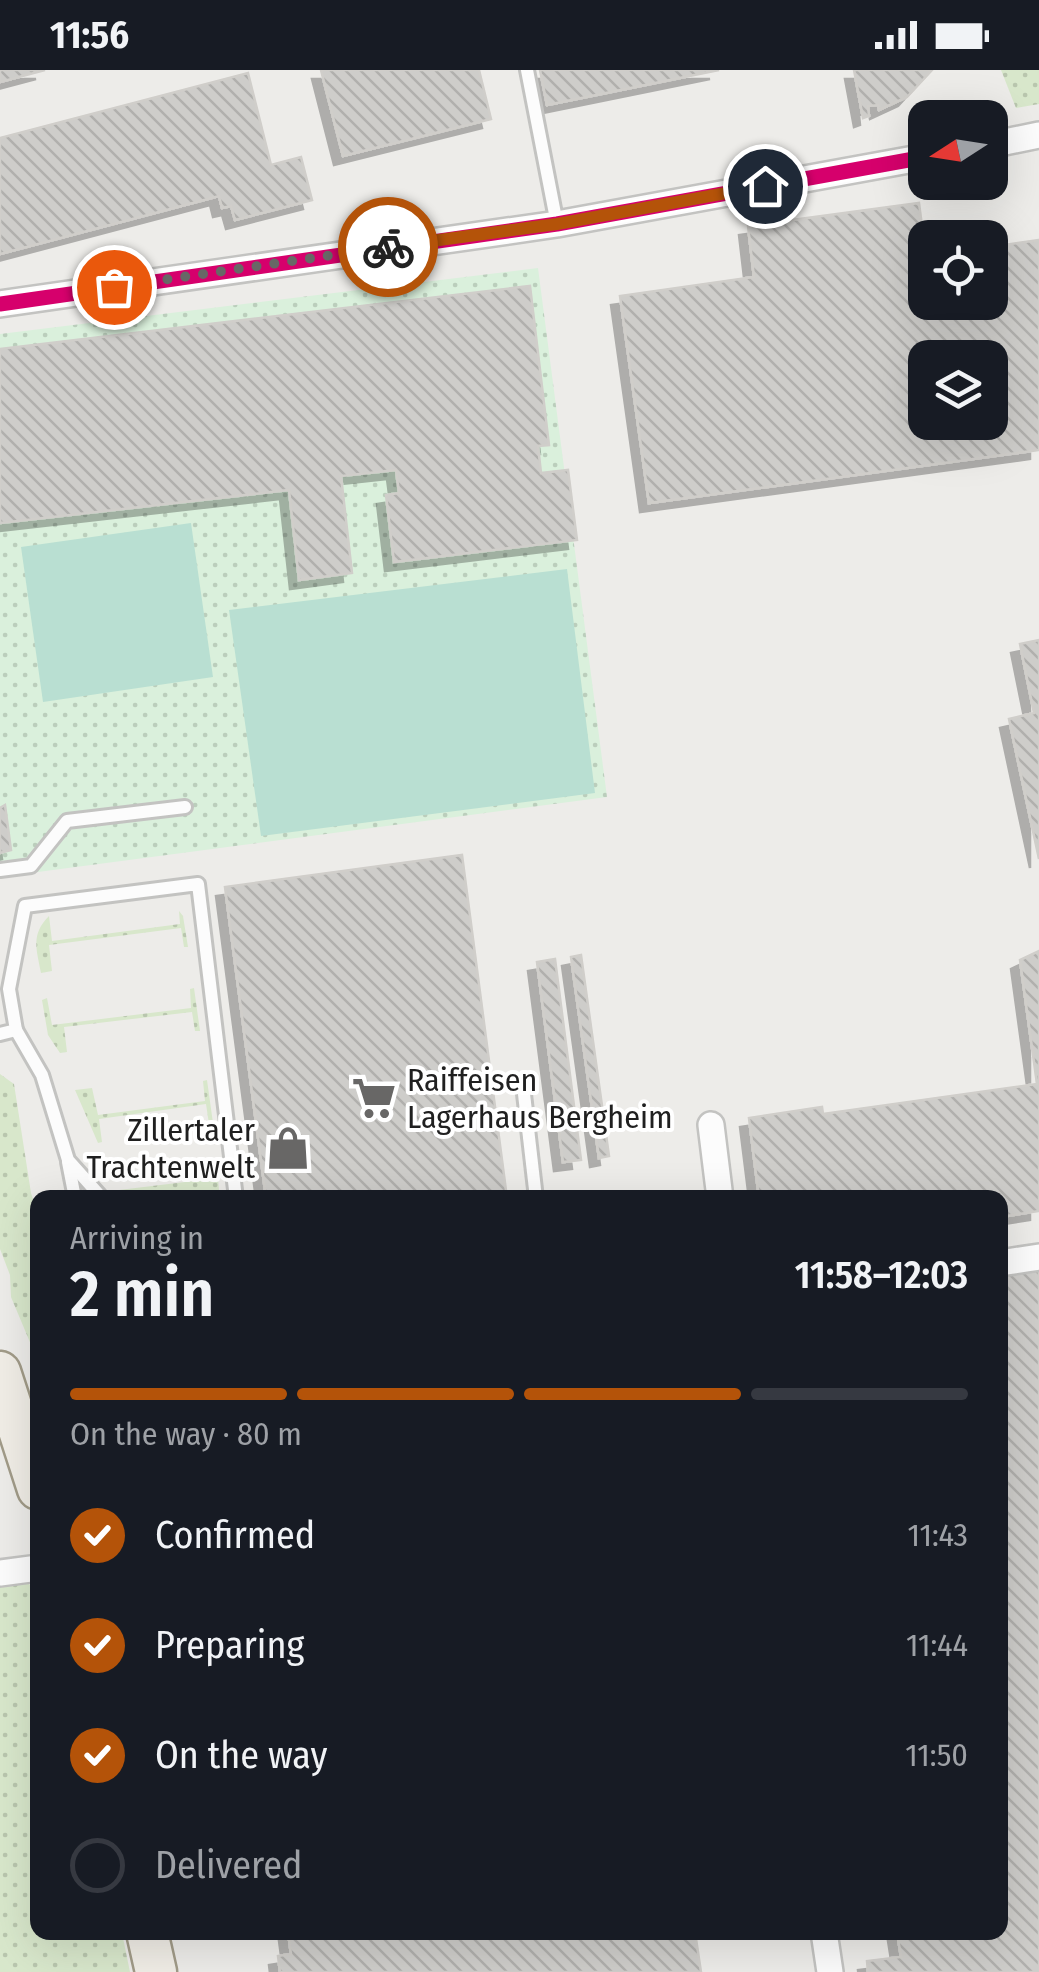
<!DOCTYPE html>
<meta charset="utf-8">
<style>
:root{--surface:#171b24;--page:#20242c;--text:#f1f3f6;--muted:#9ea1a6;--line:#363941;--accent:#b45309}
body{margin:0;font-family:"Fira Sans Condensed",sans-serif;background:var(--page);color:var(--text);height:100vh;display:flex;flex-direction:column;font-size:38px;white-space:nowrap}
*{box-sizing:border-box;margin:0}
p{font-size:32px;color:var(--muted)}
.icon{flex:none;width:55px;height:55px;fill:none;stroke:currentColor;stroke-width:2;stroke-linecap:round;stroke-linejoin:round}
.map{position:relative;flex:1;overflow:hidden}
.details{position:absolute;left:30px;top:1120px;width:978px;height:750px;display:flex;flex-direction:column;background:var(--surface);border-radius:20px;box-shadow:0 10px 40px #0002}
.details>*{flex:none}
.needle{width:65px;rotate:258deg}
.controls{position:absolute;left:908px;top:30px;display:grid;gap:20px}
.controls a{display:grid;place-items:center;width:100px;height:100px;border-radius:20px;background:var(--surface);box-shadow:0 10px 40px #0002;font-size:50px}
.pin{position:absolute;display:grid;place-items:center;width:85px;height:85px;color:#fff;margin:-42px;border:5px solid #fff;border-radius:50%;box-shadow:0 2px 10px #0007}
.courier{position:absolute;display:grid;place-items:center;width:100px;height:100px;margin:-50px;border:8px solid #b45309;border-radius:50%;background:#fff;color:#222;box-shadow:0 2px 12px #0007}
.head em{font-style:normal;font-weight:600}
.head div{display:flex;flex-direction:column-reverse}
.head{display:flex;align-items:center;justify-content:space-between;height:170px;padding:0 40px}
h1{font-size:65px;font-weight:600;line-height:75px}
.bar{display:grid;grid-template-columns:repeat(4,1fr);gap:15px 10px;align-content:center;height:120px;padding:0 40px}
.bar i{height:12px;border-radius:8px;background:var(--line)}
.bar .selected{background:var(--accent)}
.bar p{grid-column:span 4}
ol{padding:0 40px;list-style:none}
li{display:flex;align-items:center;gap:30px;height:110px}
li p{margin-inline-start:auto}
li .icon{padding:10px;border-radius:50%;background:var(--accent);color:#fff;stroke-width:4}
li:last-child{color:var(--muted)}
li i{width:55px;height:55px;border:5px solid var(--line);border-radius:50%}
.status{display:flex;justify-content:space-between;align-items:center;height:70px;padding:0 50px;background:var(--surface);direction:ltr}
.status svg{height:28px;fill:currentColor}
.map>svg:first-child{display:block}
.grass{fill:url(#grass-dots)}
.park{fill:url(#park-dots)}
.pitch{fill:#b9dfd2}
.building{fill:url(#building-back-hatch);stroke:#d0ceca;stroke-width:2.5;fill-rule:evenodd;filter:url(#shadow)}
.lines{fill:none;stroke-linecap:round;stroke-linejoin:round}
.service-casing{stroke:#c3c3c1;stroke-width:18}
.minor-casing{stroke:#c3c3c1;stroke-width:30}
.primary-casing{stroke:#a19b88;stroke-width:45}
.service{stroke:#fcfcfc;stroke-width:12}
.minor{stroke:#fcfcfc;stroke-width:25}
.primary{stroke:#f0ede6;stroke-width:40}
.cycleway-casing{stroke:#fff;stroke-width:21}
.cycleway{stroke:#d6006c;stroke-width:15}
.done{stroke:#686766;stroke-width:10;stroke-dasharray:0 18}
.route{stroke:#b45309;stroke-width:12}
.labels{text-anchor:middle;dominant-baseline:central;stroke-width:8;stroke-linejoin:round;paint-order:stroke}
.poi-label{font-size:32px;fill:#202020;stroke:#fff;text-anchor:start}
</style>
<div class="status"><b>11:56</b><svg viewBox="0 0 49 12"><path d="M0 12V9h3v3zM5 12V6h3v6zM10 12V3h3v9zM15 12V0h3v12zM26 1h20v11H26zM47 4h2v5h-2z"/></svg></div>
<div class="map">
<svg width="1039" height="1902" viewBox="0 0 1039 1902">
<defs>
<pattern id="grass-dots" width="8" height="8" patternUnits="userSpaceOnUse" patternTransform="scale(2.5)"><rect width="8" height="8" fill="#d8e7cb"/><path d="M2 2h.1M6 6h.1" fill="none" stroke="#b9c6ae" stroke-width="1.8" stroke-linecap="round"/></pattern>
<pattern id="park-dots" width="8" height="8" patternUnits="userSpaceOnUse" patternTransform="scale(2.5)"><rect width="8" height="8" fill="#daf0dc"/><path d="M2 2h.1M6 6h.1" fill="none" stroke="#bbcebc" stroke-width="1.8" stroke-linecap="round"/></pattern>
<pattern id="building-back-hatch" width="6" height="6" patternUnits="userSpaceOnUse" patternTransform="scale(2.5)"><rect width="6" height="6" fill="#cecdca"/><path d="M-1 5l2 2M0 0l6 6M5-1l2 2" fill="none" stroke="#b1b0ad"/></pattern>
<filter id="shadow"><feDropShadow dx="-9" dy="9" stdDeviation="0" flood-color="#0004"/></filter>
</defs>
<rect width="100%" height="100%" fill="#edece9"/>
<g class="grass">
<path d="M1001,0H1039V34L1016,38Z"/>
<path d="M179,841L183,846L188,877H184L181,858L49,875L52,901L41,903C37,880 30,865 49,846L52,871L180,854Z"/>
<path d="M194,918L200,961H195L192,942L64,957L67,982L60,983L48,965L42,930L47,928L52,955L191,938L190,919Z"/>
<path d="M0,1004L14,1014L31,1123L37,1141V1289L11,1227L10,1205L0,1179Z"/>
<path d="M207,1010L213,1053L209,1054L206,1034L99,1049L102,1072L98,1073L75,1020L92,1018L98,1045L205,1031L203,1011Z"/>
<path d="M218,1108L219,1120L154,1127L123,1128L119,1120Z"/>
<path d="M21,1510L38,1519V1862L122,1863L130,1902H0V1514Z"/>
</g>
<path class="park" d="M538,198L607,727L0,807V264Z"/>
<g class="pitch">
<path d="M191,453L213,607L43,632L21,477Z"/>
<path d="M567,499L595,723L261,766L229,540Z"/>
</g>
<g class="building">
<path d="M0,0H45L0,12Z"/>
<path d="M321,0H479L491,49L343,86Z"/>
<path d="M540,0H719L547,35Z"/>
<path d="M854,0H932L907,27L879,40L878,35L868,36L869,46L863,48Z"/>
<path d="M248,3L271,95L301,87L312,130L235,150L231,136L222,138L219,126L0,184V68Z"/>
<path d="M919,133L925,179V232H990V177L1039,170V380L649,433L620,226L754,207L748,156ZM925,288H990V352H925Z"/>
<path d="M530,216L549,375L538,376L541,403L568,400L577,470L394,492L386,425L399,423L396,400L341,406L352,503L299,510L289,420L0,453V279Z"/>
<path d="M1039,570V789L1009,649L1034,643L1020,574Z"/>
<path d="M5,735L11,780L0,783V738Z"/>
<path d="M462,785L507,1128H266L225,817Z"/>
<path d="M1039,881V1141L1000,1147V1128H759L749,1048L822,1037L823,1044L1037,1014L1020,890Z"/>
<path d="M581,885L609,1086L599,1088L571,887Z"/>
<path d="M555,889L581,1090L563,1092L537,892Z"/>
<path d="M1039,1197V1902H868L867,1891L901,1887L897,1862H1000V1203Z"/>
<path d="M288,1862H695L701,1902H280L278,1886L291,1884Z"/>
</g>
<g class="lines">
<g class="service-casing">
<g id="service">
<path d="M527,0L557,154"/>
<path d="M0,800L31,796L67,751L185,737"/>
<path d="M16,960L42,1005L68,1090L102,1128"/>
<path d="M0,964L16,960L9,919L25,836L198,814L236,1128"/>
<path d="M524,1024L536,1128"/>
<path d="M68,1092L75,1128"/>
</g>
</g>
<g class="minor-casing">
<g id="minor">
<path d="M990,75L1039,65"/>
<path d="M0,234L557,154L925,87"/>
<path d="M711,1055L720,1128"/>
<path d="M1000,1193L1039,1187"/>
<path d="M0,1503L38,1498"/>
<path d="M824,1862L830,1902"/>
</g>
</g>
<g class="primary-casing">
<g id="primary">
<path d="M0,1302L38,1419"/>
<path d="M147,1862L156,1902"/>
</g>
</g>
<use href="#service" class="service"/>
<use href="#minor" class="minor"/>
<use href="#primary" class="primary"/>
<g class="cycleway-casing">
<path id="cycleway" d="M0,234L557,154L925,87"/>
</g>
<use href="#cycleway" class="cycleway"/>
</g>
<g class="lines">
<path class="done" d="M114,217L388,177"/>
<path class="route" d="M388,177L557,154L765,116"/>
</g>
<defs>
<g id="supermarket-bare" transform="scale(3.45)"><path d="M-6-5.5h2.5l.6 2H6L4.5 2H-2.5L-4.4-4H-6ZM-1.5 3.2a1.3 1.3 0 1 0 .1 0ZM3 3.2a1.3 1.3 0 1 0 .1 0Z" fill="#686766" stroke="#fff" stroke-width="2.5" paint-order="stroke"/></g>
<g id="shop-bare" transform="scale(3.45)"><path d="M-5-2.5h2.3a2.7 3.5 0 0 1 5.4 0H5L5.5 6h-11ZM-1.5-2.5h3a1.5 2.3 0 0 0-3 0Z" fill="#686766" stroke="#fff" stroke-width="2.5" paint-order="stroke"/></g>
</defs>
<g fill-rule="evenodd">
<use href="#supermarket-bare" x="374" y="1028"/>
<use href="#shop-bare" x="288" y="1078"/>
</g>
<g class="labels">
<g class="poi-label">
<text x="407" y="1010">Raiffeisen<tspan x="407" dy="37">Lagerhaus Bergheim</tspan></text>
<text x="255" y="1060" text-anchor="end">Zillertaler<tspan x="255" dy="37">Trachtenwelt</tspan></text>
</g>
</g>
</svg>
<div class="controls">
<a><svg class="needle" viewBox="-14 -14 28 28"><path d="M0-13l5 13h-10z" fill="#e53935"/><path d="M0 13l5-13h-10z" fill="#9ea1a6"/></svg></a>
<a><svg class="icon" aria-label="locate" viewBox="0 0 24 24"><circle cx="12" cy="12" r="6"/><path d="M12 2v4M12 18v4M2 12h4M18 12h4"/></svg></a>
<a><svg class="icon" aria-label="layers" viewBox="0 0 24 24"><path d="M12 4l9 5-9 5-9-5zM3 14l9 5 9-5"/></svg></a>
</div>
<div class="pin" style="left:114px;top:217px;background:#ea580c"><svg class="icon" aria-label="bag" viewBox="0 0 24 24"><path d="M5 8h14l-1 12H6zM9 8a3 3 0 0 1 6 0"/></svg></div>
<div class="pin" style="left:765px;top:116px;background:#1f2937"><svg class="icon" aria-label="home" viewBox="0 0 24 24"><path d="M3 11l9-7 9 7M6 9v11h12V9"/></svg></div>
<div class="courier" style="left:388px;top:177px"><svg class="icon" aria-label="bike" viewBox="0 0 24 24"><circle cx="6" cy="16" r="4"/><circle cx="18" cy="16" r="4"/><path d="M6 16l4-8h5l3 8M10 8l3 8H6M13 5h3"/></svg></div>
<section class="details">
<div class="head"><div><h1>2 min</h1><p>Arriving in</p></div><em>11:58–12:03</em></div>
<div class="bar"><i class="selected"></i><i class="selected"></i><i class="selected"></i><i></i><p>On the way · 80 m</p></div>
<ol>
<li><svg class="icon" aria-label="check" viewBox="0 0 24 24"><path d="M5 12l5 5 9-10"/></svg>Confirmed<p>11:43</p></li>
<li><svg class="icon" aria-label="check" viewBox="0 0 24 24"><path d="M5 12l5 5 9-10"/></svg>Preparing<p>11:44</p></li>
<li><svg class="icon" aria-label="check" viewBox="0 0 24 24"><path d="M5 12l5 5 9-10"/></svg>On the way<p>11:50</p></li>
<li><i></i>Delivered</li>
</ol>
</section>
</div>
